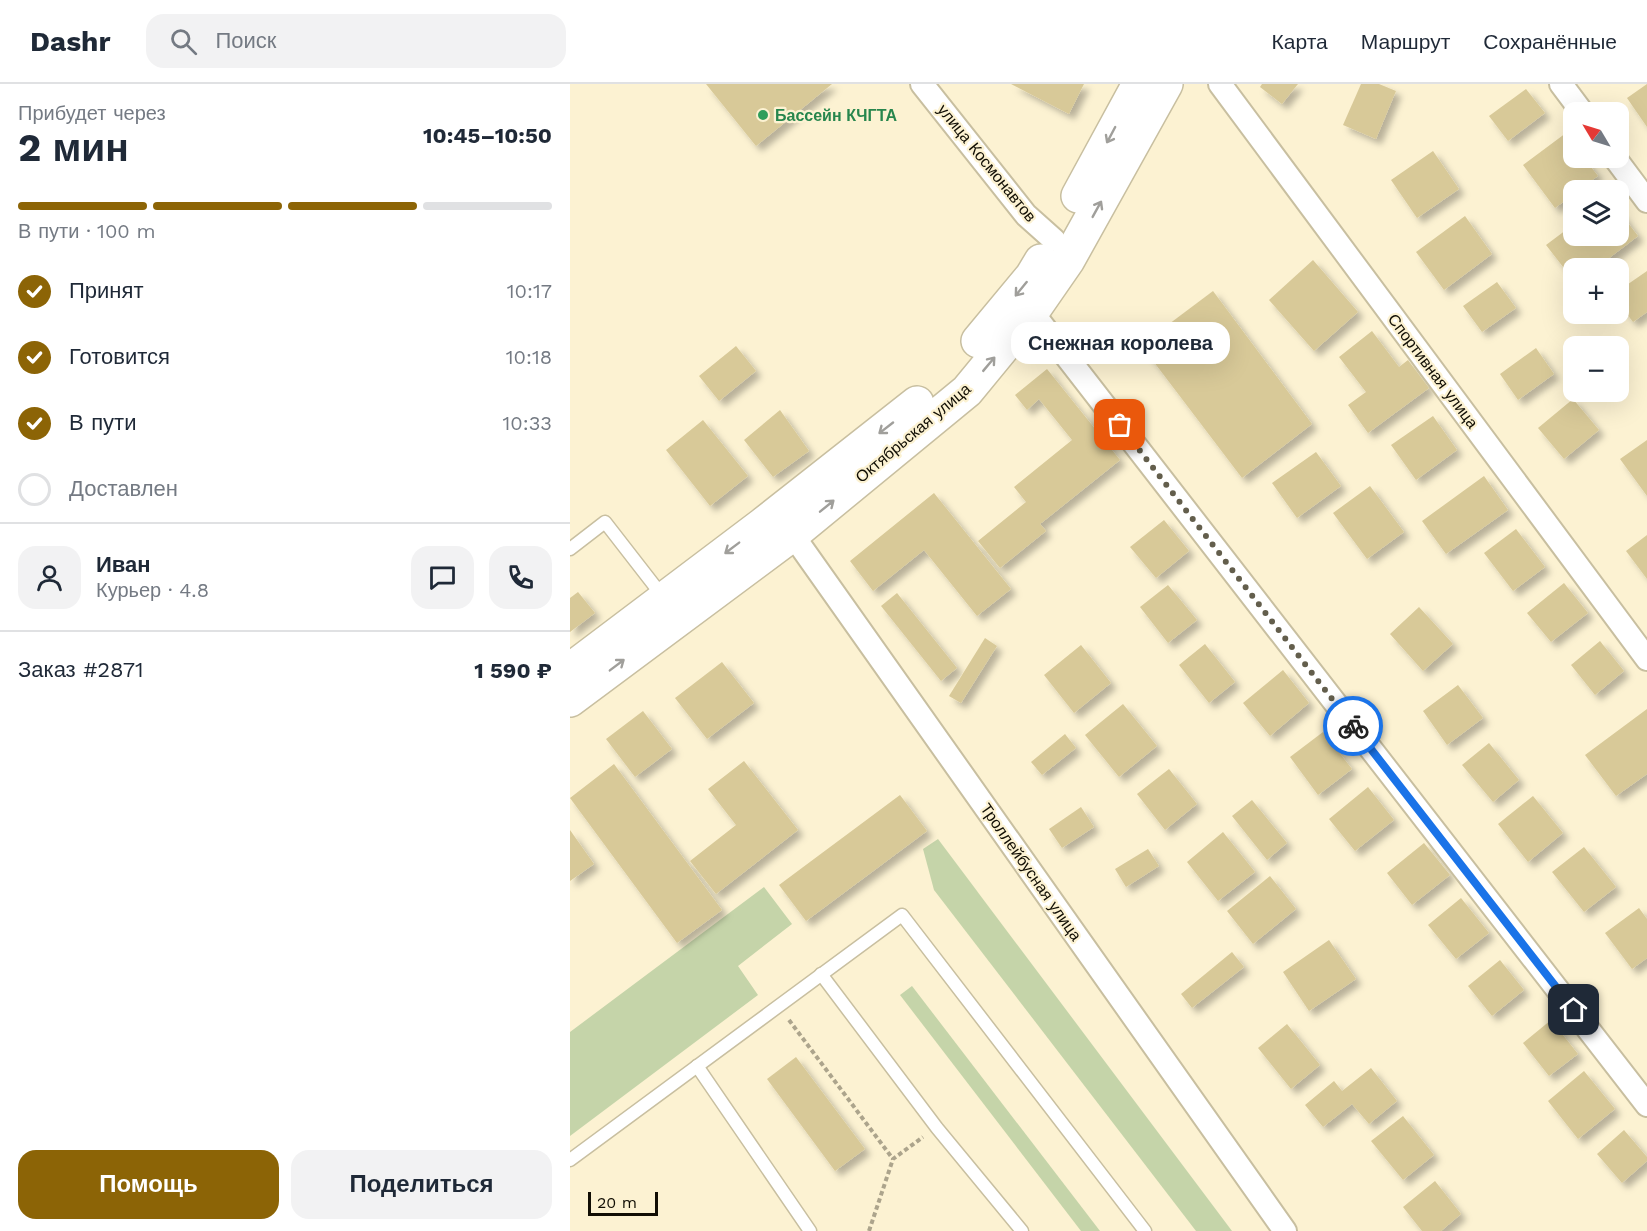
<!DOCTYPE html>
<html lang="ru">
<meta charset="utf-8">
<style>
:root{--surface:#fff;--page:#f2f2f3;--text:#1f2937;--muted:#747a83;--line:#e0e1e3;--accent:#8c6406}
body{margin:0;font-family:"Work Sans",sans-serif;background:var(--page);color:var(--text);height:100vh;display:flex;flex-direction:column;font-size:22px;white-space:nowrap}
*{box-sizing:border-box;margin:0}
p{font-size:20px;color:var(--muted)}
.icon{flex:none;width:33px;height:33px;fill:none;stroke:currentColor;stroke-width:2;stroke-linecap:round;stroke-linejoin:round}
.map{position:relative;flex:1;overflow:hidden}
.drawer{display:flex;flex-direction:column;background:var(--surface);width:570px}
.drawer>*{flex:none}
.needle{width:39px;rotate:308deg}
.fabs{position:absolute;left:993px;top:18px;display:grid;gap:12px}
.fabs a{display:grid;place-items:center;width:66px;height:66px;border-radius:12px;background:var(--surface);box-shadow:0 6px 24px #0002;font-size:30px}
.scale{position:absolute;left:18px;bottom:15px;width:70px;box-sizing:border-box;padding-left:6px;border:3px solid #110e04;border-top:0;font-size:16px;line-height:21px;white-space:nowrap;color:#110e04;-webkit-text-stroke:4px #fcf2d2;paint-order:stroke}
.pin{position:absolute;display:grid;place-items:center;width:51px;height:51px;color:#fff;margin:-26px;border-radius:12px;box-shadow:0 3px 9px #0006}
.courier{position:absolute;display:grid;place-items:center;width:60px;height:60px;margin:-30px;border:4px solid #1a73e8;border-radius:50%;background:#fff;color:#222;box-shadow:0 2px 8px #0007}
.bubble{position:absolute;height:42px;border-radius:18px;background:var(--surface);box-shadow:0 6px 24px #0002;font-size:20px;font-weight:700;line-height:42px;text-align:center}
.head em{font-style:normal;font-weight:700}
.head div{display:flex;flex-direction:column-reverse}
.head{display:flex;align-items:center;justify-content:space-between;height:102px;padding:0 18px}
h1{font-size:39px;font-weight:700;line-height:45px}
.bar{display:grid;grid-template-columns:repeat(4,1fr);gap:9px 6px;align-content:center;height:72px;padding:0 18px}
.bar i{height:8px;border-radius:4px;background:var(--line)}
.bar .active{background:var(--accent)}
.bar p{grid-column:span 4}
.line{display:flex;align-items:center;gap:15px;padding:0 18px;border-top:2px solid var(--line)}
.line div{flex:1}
.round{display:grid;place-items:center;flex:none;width:63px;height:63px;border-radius:18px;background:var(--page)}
ol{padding:0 18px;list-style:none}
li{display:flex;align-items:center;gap:18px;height:66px}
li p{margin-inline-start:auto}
li .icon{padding:6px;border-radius:50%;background:var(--accent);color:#fff;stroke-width:4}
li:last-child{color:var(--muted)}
li i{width:33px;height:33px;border:3px solid var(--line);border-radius:50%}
.action{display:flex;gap:12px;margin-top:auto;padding:12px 18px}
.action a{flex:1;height:69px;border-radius:18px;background:var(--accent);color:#fff;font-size:24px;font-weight:700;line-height:69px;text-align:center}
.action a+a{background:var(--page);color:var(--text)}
header{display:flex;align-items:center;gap:36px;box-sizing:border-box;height:84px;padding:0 30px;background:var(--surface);border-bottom:2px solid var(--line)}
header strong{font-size:28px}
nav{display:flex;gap:33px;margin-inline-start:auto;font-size:21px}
.search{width:420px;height:54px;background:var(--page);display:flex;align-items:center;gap:15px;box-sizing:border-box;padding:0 21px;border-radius:18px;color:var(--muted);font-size:22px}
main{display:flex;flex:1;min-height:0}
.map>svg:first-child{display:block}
.green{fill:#c5d4a9}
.building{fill:#d8c998;filter:url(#shadow)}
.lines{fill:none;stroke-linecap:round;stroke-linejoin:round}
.lane-casing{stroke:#c8bfa0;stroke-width:15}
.street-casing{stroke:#c8bfa0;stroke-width:26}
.secondary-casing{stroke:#c8bfa0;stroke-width:36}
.path{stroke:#aca48c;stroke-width:4;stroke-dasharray:4.5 3;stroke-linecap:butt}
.lane{stroke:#fff;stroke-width:12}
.street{stroke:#fff;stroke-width:22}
.secondary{stroke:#fff;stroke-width:33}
.oneway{stroke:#a09f9b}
.done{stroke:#635e4c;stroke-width:6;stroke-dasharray:0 10.8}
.route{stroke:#1a73e8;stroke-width:8}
.leisure-dot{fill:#2e9e5b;stroke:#fcf2d2;stroke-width:2}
.labels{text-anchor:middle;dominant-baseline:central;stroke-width:4.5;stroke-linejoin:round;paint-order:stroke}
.leisure-label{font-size:16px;font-weight:bold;fill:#27864d;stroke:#fcf2d2;text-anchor:start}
.street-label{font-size:16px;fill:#110e04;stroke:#fcf2d2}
</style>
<header>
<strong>Dashr</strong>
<div class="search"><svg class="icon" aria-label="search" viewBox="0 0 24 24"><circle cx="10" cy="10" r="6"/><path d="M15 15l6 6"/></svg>Поиск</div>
<nav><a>Карта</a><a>Маршрут</a><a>Сохранённые</a></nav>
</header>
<main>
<section class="drawer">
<div class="head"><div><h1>2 мин</h1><p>Прибудет через</p></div><em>10:45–10:50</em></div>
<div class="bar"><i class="active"></i><i class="active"></i><i class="active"></i><i></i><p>В пути · 100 m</p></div>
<ol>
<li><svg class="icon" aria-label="check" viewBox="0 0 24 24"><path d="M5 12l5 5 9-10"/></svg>Принят<p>10:17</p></li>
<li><svg class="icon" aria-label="check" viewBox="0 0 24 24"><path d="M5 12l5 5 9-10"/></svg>Готовится<p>10:18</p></li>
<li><svg class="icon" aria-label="check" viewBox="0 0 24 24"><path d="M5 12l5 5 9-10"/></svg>В пути<p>10:33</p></li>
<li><i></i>Доставлен</li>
</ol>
<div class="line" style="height:108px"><a class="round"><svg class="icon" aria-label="person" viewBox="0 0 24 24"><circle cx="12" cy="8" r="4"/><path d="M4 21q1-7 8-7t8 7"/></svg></a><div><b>Иван</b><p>Курьер · 4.8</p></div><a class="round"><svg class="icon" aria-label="chat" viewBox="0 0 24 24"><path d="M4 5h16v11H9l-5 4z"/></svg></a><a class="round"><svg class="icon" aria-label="phone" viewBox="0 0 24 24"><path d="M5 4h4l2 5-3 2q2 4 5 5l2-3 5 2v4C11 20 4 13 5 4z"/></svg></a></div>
<div class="line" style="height:78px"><div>Заказ #2871</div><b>1 590 ₽</b></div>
<div class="action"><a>Помощь</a><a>Поделиться</a></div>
</section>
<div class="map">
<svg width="1077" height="1147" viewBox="0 0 1077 1147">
<defs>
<filter id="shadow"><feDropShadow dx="5.5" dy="5.5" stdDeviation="3" flood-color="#0004"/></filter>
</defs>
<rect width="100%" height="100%" fill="#fcf2d2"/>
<g class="green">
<path d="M368,755L662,1147H626L364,806L353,765Z"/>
<path d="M194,803L222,840L168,882L188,911L0,1052V948Z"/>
<path d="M342,902L530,1147H511L330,911Z"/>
</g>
<g class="building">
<path d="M136,0H262L186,62Z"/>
<path d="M441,0H514L499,30Z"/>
<path d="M692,0H728L712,20L690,3Z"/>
<path d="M791,0H809L826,7L806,55L773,41Z"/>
<path d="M1077,0V43L1057,14Z"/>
<path d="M956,5L975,29L938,57L919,32Z"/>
<path d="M996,49L1004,60V74H1014L1028,92L1008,106H1004V110L985,124L953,81Z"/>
<path d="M863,67L889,105L847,134L821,96Z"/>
<path d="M1048,126L1068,152L1026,184H1004V197L976,161L1004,140V152H1048Z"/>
<path d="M895,132L922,170L874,206L846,168Z"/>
<path d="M743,176L788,228L744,267L699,216Z"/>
<path d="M1077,187V228L1063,238L1048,218V207Z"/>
<path d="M927,198L946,224L912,248L893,222Z"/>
<path d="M643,207L742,340L672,394L571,261Z"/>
<path d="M802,247L829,283L838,276L859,304L798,349L778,321L796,308L769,273Z"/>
<path d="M166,262L186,287L149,317L129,292Z"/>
<path d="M966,264L984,290L948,316L930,290Z"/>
<path d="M477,285L550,376L470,440L476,447L430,484L408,457L456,418L444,403L502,356L469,315L457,326L445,311Z"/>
<path d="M1003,315L1029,346L994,375L968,344Z"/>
<path d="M210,326L239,367L203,393L174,356Z"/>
<path d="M863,332L887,366L846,396L821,361Z"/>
<path d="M133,336L178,392L140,422L96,366Z"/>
<path d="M1077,356V412L1050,375Z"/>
<path d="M746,368L771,402L727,434L702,399Z"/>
<path d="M914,392L938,426L876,470L852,437Z"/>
<path d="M800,402L834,448L797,475L763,429Z"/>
<path d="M364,409L441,505L407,532L354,466L303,507L280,477Z"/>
<path d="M594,436L619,467L586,494L560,463Z"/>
<path d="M946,445L975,483L943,507L914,469Z"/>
<path d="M1077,451V495L1056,467Z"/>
<path d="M994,499L1018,529L981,558L957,529Z"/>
<path d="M598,501L627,536L598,559L570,523Z"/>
<path d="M8,508L25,529L0,548V514Z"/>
<path d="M327,509L387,584L371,597L311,522Z"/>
<path d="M849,523L883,560L853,587L820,550Z"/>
<path d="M415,554L427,562L391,619L379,612Z"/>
<path d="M1030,557L1054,587L1025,611L1001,581Z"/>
<path d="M635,560L665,598L639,619L609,581Z"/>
<path d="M511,561L541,599L504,629L474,591Z"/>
<path d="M152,578L184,619L137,655L105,614Z"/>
<path d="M713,586L739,619L700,652L673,619Z"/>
<path d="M888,601L913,634L877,661L853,627Z"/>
<path d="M553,620L587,662L549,693L515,651Z"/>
<path d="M1077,625V690L1046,712L1015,671Z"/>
<path d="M73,627L102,665L65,693L36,655Z"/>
<path d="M753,648L782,685L748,711L720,673Z"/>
<path d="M495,650L506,664L472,691L461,678Z"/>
<path d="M919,659L949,696L923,718L892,681Z"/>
<path d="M174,677L228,746L146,810L120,777L166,741L138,705Z"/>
<path d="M44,680L152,826L107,859L0,714Z"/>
<path d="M599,685L627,720L595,746L567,710Z"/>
<path d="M798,703L824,736L785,767L759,735Z"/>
<path d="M330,711L357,747L236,837L209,801Z"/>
<path d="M963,712L993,749L958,778L928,740Z"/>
<path d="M682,716L717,759L697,776L662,732Z"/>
<path d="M511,723L524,743L492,764L479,745Z"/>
<path d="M0,746L24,780L0,797Z"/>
<path d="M653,748L685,788L648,817L617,778Z"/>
<path d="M854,759L880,791L842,821L817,789Z"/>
<path d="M1014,763L1046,803L1014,828L982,788Z"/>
<path d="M578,765L589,782L556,803L545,785Z"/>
<path d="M700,792L726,825L683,860L657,827Z"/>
<path d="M891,814L919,849L886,875L858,841Z"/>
<path d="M1069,824L1077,835V874L1062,885L1035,849Z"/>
<path d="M759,856L786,895L739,927L713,888Z"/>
<path d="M662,868L674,883L622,924L611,910Z"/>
<path d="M930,876L954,906L922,932L898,902Z"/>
<path d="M981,936L1008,970L979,992L953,959Z"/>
<path d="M717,940L750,981L721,1005L688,964Z"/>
<path d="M226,973L295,1065L265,1087L197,995Z"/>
<path d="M801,984L827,1017L799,1040L782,1020L753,1043L735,1021L764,997L772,1007Z"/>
<path d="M1014,987L1045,1025L1008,1055L978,1017Z"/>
<path d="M833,1032L864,1071L833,1096L801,1057Z"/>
<path d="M1054,1046L1077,1073V1077L1052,1099L1027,1070Z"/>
<path d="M865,1097L891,1130L871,1147H852L833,1123Z"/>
</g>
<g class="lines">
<g class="lane-casing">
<g id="lane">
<path d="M0,465L35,438L94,514"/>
<path d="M251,890L367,1044L452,1147"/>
<path d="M127,982L240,1147"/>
<path d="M0,1076L332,831L575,1147"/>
</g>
</g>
<g class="street-casing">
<g id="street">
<path d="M352,0L456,131L484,156"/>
<path d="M650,0L1077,575"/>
<path d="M991,0L1012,28"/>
<path d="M1045,74L1077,117"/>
<path d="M462,228L1077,1021"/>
<path d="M215,440L715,1147"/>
</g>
</g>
<g class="secondary-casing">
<g id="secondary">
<path d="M508,112L569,0"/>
<path d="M408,257L462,192L471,177"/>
<path d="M0,586L192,441L347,319"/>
<path d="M0,616L223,450L397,307L462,228L498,176L596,0"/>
</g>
</g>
<g class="path">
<path d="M219,936L323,1075"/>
<path d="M299,1147L323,1075L353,1053"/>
</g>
<use href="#lane" class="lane"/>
<use href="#street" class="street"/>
<use href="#secondary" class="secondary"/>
</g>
<defs><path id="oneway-shaft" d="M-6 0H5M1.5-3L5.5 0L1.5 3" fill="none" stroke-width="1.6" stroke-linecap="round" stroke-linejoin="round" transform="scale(1.5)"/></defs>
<g class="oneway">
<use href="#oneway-shaft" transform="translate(541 51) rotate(118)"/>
<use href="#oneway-shaft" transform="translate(527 125) rotate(-61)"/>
<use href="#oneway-shaft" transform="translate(451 205) rotate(129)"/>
<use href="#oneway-shaft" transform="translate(419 280) rotate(-50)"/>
<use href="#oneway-shaft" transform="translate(316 344) rotate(142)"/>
<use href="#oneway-shaft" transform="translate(257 422) rotate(-39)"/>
<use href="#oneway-shaft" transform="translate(162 464) rotate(143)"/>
<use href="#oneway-shaft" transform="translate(47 581) rotate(-37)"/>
</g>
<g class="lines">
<path class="done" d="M550,341L783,642"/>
<path class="route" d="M783,642L1004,926"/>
</g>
<circle class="leisure-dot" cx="193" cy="31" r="6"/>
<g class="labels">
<g class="leisure-label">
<text x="205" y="31">Бассейн КЧГТА</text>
</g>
<g class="street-label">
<text transform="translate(417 79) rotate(51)">улица Космонавтов</text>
<text transform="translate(863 287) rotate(53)">Спортивная улица</text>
<text transform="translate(343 349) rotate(-40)">Октябрьская улица</text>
<text transform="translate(461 788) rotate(55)">Троллейбусная улица</text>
</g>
</g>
</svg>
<div class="fabs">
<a><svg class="needle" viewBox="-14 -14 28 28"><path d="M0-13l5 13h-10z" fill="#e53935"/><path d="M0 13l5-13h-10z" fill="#747a83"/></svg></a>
<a><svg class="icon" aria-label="layers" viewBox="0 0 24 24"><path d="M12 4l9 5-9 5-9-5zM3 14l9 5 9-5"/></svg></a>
<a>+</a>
<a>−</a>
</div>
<div class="scale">20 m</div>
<div class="pin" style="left:550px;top:341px;background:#ea580c"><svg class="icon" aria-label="bag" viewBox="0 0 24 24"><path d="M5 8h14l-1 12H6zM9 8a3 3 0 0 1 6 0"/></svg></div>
<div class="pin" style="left:1004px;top:926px;background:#1f2937"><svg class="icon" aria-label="home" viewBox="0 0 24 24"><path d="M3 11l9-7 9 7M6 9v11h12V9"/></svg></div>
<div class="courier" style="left:783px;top:642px"><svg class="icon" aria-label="bike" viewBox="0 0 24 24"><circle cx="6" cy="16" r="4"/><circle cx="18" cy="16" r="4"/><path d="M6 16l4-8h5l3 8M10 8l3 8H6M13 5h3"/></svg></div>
<div class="bubble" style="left:441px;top:238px;width:219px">Снежная королева</div>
</div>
</main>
